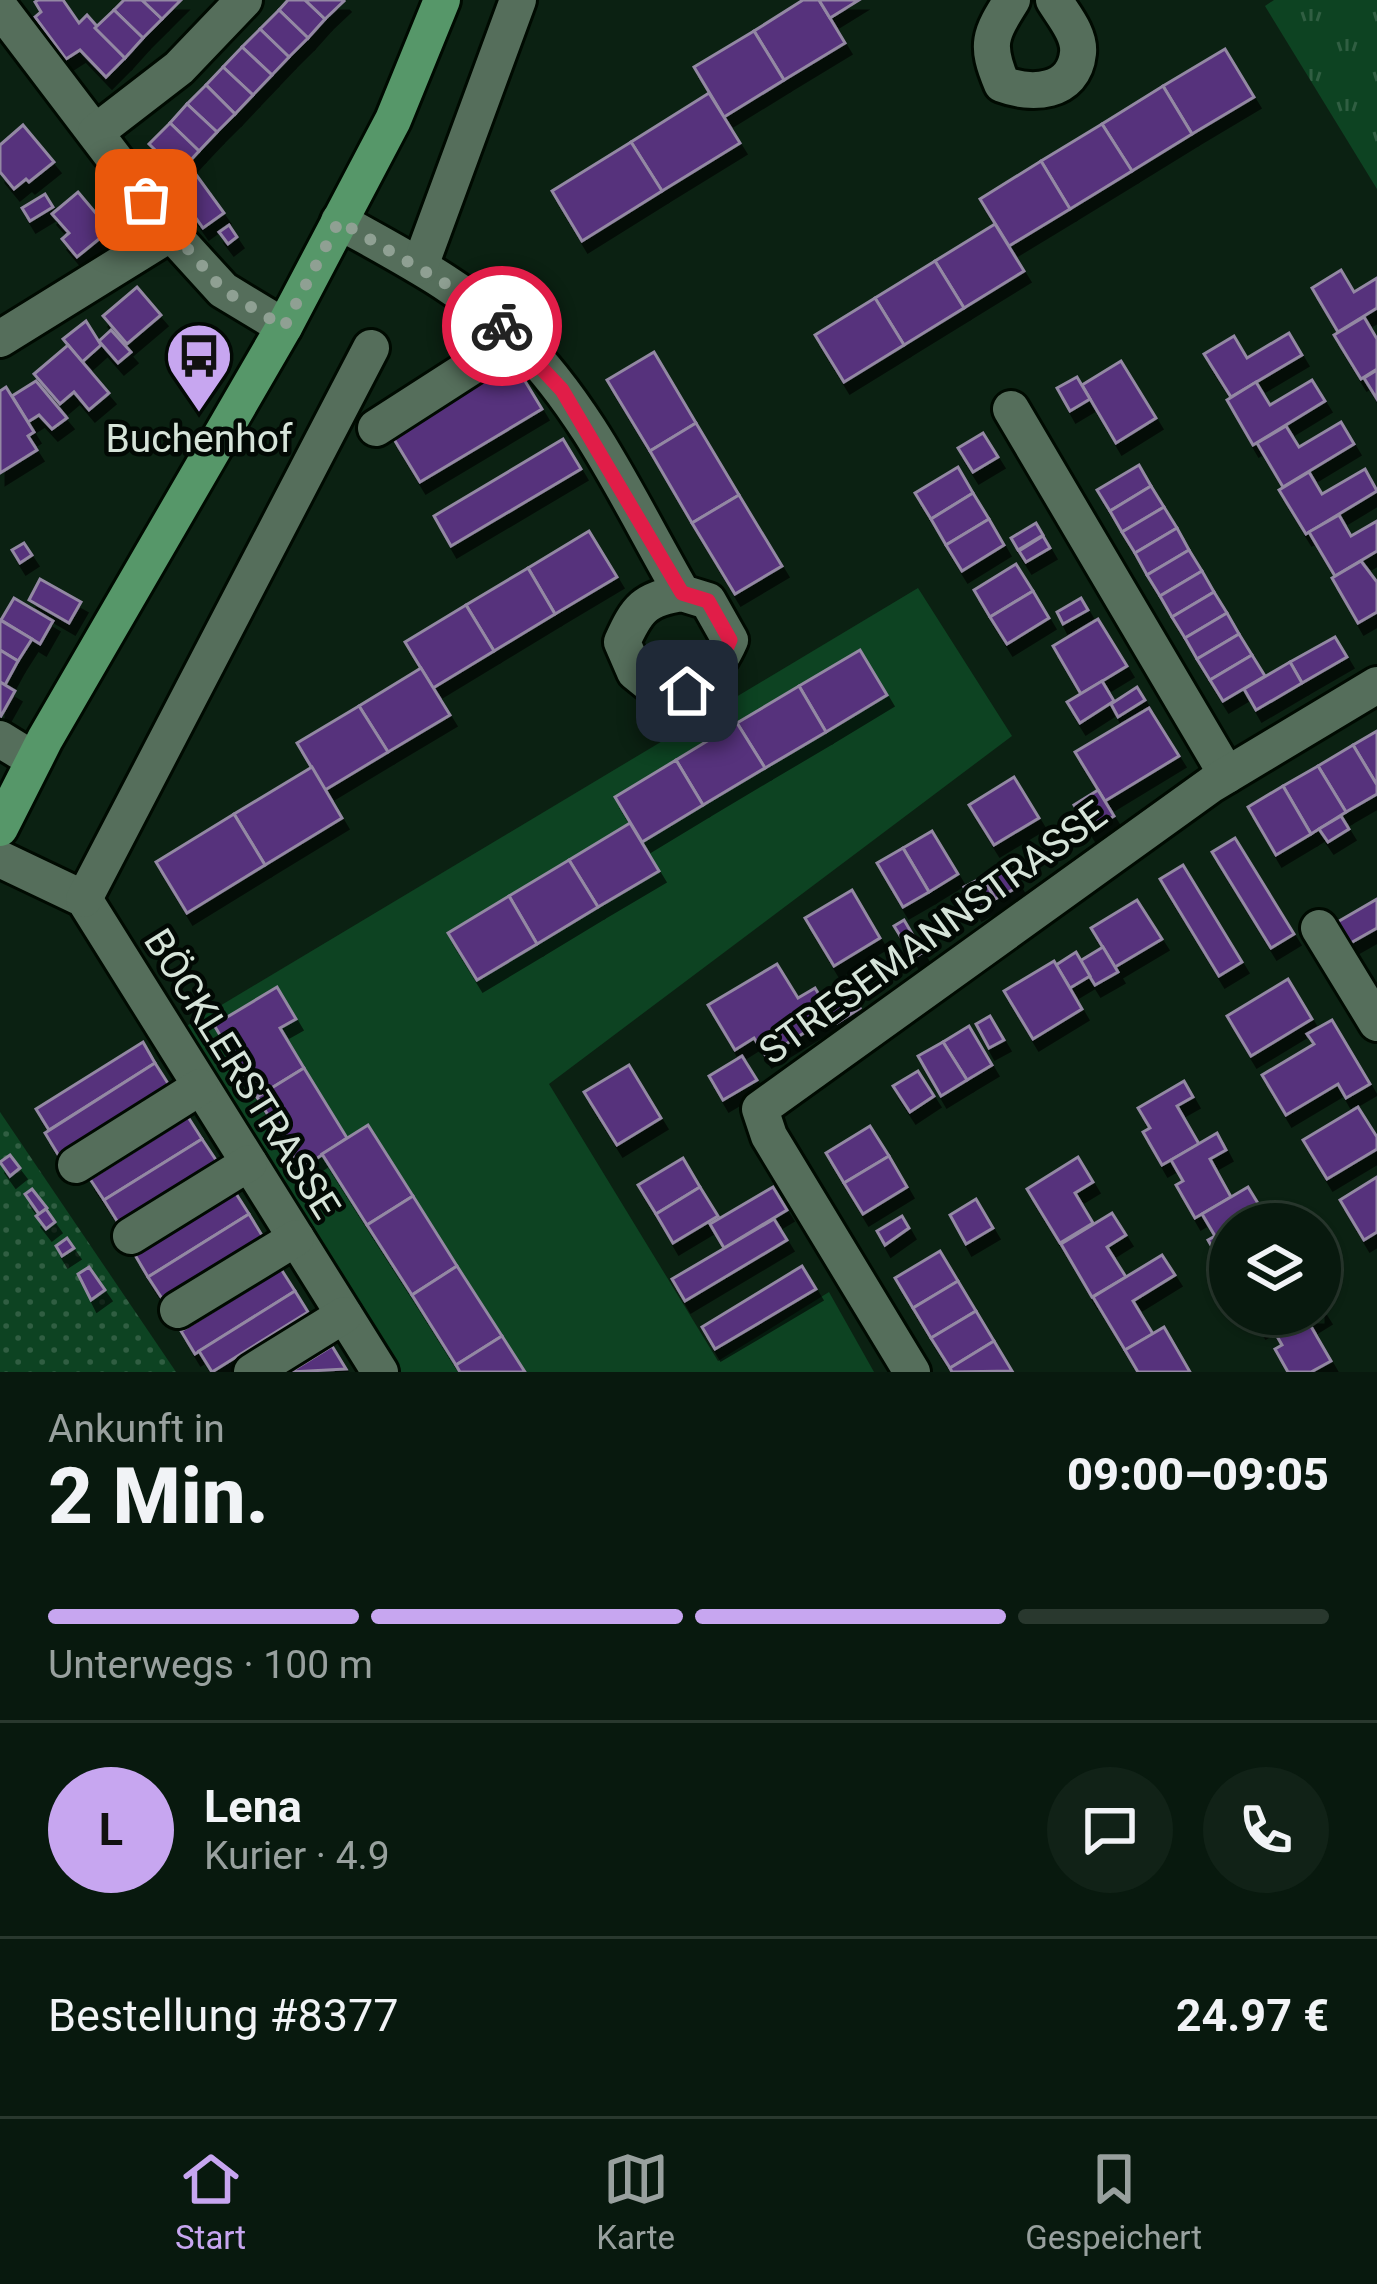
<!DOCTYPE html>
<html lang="de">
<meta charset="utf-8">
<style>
:root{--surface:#08190e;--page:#112217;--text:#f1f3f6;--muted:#98a09e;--line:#29382e;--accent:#c7a6f0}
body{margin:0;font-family:Roboto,sans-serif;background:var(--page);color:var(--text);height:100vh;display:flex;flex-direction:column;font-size:45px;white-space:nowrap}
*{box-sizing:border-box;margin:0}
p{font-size:39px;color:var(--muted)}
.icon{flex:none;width:66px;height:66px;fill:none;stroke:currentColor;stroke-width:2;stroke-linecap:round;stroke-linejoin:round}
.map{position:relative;height:1372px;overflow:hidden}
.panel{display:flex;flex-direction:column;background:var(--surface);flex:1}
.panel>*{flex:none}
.fabs{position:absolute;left:1209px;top:1203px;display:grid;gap:24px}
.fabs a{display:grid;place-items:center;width:132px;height:132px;border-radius:50%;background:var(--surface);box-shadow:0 3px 9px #0004,0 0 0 3px var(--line);font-size:60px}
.pin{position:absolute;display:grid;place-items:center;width:102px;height:102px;color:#fff;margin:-51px;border-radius:24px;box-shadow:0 6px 18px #0006}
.courier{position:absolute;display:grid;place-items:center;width:120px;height:120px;margin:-60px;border:9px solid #e11d48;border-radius:50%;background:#fff;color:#222;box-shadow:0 3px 15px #0007}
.head em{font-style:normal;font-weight:800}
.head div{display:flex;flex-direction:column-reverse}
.head{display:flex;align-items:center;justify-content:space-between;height:204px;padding:0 48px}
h1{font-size:78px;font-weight:800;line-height:90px}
.bar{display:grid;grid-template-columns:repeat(4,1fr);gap:18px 12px;align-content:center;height:144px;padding:0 48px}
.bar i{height:15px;border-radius:9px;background:var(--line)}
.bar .active{background:var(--accent)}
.bar p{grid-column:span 4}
.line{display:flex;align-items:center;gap:30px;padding:0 48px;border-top:3px solid var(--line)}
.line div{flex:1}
.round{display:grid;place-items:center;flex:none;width:126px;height:126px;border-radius:63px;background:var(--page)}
.tab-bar{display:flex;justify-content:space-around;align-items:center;height:168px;border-top:3px solid var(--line);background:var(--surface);font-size:33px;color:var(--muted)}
.tab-bar a{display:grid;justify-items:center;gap:6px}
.tab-bar .active{color:var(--accent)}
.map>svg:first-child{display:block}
.grass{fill:#0d4322}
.park{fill:url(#park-tufts)}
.garden{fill:url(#garden-dots)}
.building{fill:#56317c;stroke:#9388a3;stroke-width:3;filter:url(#shadow)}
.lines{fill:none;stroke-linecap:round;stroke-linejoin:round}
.minor-casing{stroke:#000a01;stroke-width:42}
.major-casing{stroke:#000a01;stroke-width:42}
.minor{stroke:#556e5b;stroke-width:36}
.major{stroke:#569769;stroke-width:36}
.done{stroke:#8fa093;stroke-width:12;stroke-dasharray:0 21.6}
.route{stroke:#e11d48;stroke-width:15}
.labels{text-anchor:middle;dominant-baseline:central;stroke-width:9;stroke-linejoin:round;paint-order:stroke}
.poi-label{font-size:39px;fill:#d6e4d9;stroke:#020904}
.street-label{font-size:39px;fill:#d6e4d9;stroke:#020904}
</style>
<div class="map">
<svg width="1377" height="1372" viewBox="0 0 1377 1372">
<defs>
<pattern id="park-tufts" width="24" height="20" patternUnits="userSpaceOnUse" patternTransform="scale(3)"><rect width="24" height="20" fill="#0d4322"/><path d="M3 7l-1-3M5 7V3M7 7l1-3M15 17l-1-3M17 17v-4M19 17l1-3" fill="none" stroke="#305e42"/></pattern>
<pattern id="garden-dots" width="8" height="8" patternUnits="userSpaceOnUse" patternTransform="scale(3)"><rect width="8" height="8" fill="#0d4322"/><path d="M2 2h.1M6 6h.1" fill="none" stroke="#305e42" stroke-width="1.8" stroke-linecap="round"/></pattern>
<filter id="shadow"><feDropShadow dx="6" dy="11" stdDeviation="0" flood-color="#0009"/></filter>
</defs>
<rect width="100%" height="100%" fill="#0b2112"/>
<path class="grass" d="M918,588L1012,736L549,1084L718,1361L829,1292L874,1372H398L183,1028Z"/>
<path class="park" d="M1274,0H1377V189L1265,6Z"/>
<path class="garden" d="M0,1112L176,1372H0Z"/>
<g class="building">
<path d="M38,0H63L79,23L87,15L125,58L106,77L80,50L66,59L35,17L41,12L35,2Z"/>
<path d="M124,0H142L162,19L143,38L114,10Z"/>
<path d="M142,0H181L162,19Z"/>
<path d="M288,0H305L325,19L308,38L279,10Z"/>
<path d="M305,0H343L344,1L325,19Z"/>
<path d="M803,0H819L845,43L784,80L754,31Z"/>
<path d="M819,0H859L830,18Z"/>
<path d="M114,10L143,38L125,58L95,28Z"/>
<path d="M279,10L308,38L289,57L260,29Z"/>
<path d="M260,29L289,57L272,75L242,47Z"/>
<path d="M754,31L784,80L724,117L694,67Z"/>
<path d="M242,47L272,75L253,95L223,67Z"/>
<path d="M1225,49L1254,97L1192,134L1163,86Z"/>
<path d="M223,67L253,95L235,114L206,85Z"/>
<path d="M206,85L235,114L217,132L187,104Z"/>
<path d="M1163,86L1192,134L1132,171L1102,124Z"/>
<path d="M709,93L740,143L662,191L631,142Z"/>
<path d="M187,104L217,132L199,151L170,123Z"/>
<path d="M170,123L199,151L179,173L149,144Z"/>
<path d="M1102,124L1132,171L1070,209L1041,161Z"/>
<path d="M23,125L54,162L29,182L26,179L14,189L0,172V145Z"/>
<path d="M631,142L662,191L582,241L552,191Z"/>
<path d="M1041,161L1070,209L1009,246L980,199Z"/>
<path d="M189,165L224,213L203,228L169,180Z"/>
<path d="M78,192L110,230L77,257L62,239L69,233L52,214Z"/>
<path d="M45,194L53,207L30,221L22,208Z"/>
<path d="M995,224L1024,271L964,308L935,261Z"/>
<path d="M229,225L237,237L228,244L219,232Z"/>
<path d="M935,261L964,308L904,345L875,298Z"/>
<path d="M1341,270L1354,292L1377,278V308L1338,332L1312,288Z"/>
<path d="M137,287L161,315L127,344L103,316Z"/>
<path d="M875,298L904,345L844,382L815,335Z"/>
<path d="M1364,317L1377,339V369L1361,379L1334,335Z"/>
<path d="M86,321L101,345L82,362L63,339Z"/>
<path d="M111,330L131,352L118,363L99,341Z"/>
<path d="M1289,333L1302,355L1231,397L1204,354L1234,336L1247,358Z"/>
<path d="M68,345L109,393L89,410L74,392L60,404L34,374Z"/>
<path d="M654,352L696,423L650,451L607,380Z"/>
<path d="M1121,361L1156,418L1116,443L1082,385Z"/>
<path d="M514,363L542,409L420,482L392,436Z"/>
<path d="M1377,370V399L1364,378Z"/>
<path d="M1077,377L1090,399L1070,411L1057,388Z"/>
<path d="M1312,380L1325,401L1253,445L1227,400L1256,382L1270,405Z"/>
<path d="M36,381L67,418L52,429L39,415L28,422L12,396Z"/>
<path d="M6,387L34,432L28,436L37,450L0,473V391Z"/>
<path d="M1341,422L1354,444L1283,487L1257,443L1286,426L1299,447Z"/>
<path d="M696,423L739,495L692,523L650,451Z"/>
<path d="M983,433L998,457L973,472L958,448Z"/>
<path d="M563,439L581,469L451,546L434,516Z"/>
<path d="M1139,465L1151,486L1110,511L1097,490Z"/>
<path d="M958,467L973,493L931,519L915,493Z"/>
<path d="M1365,469L1377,491L1306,534L1279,490L1309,472L1322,494Z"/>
<path d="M1151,486L1164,507L1122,532L1110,511Z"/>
<path d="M973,493L989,519L946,545L931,519Z"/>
<path d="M739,495L782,566L735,594L692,523Z"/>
<path d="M1164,507L1177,528L1135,553L1122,532Z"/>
<path d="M1339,515L1351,536L1377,521V551L1335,576L1309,532Z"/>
<path d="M989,519L1004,545L962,571L946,545Z"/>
<path d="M1036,523L1043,535L1018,550L1011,538Z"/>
<path d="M1177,528L1189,550L1147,575L1135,553Z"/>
<path d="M589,531L617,577L555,614L528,568Z"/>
<path d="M1043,536L1050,548L1026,562L1019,551Z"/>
<path d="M24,543L32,555L20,563L12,550Z"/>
<path d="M1189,550L1202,571L1160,596L1147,575Z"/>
<path d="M1361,561L1377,582V612L1358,623L1332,578Z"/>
<path d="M1016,564L1033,591L990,617L974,590Z"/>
<path d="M528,568L555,614L494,651L466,605Z"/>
<path d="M1202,571L1214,592L1172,617L1160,596Z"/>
<path d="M40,579L81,602L69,623L29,600Z"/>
<path d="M1033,591L1049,618L1007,644L990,617Z"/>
<path d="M1214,592L1227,613L1185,638L1172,617Z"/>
<path d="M14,598L53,621L40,644L1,620Z"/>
<path d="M1081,598L1088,610L1063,624L1057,612Z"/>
<path d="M466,605L494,651L433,688L405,642Z"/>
<path d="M1227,613L1239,634L1197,659L1185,638Z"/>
<path d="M1098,619L1127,666L1081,694L1053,646Z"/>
<path d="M0,620L32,639L18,661L0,650Z"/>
<path d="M1239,634L1252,655L1210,680L1197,659Z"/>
<path d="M1335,637L1347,657L1302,683L1290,662Z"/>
<path d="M0,650L18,661L5,685L0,682Z"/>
<path d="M860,650L887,695L826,732L799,686Z"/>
<path d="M1252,655L1265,676L1223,701L1210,680Z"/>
<path d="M1290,662L1302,683L1256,710L1244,689Z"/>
<path d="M421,668L450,715L388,752L359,706Z"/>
<path d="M1102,681L1114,701L1080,723L1067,702Z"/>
<path d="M0,682L15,691L1,716L0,715Z"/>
<path d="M799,686L826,732L765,768L737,723Z"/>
<path d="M1137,687L1145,700L1118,717L1111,704Z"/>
<path d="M359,706L388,752L325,790L297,743Z"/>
<path d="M1149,708L1179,756L1105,801L1075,752Z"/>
<path d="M737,723L765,768L703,805L676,760Z"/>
<path d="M1377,731V785L1353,745Z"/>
<path d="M1353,745L1377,785V794L1346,812L1318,766Z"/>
<path d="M676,760L703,805L642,842L615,797Z"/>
<path d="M1318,766L1346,812L1311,834L1283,786Z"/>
<path d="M312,767L342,818L265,865L234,814Z"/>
<path d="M1014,777L1039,818L994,845L969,805Z"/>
<path d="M1283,786L1311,834L1276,855L1248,807Z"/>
<path d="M1098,790L1114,816L1090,830L1074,805Z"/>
<path d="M234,814L265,865L187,913L156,862Z"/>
<path d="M1341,816L1349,829L1328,842L1319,829Z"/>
<path d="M630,823L659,871L598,907L569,860Z"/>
<path d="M932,831L958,874L929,892L903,848Z"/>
<path d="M1235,838L1294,934L1271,948L1212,852Z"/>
<path d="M903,848L929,892L903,907L877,863Z"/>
<path d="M569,860L598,907L537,944L509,896Z"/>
<path d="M1006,863L1020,886L995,899L983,877Z"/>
<path d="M1183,865L1242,962L1219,976L1160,879Z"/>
<path d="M983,877L995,899L976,909L964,887Z"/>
<path d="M852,890L880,938L834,966L805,918Z"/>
<path d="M509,896L537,944L477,980L448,933Z"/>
<path d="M1377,899V928L1347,945L1334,924Z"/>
<path d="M1137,900L1162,939L1115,967L1091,928Z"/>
<path d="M904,920L923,952L914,958L894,926Z"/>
<path d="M1103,947L1118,972L1095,985L1080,961Z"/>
<path d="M1076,952L1090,976L1070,988L1056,965Z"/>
<path d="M1054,961L1082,1009L1033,1039L1004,991Z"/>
<path d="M777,964L798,998L815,988L832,1016L766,1056L754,1038L735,1050L708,1005Z"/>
<path d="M1288,979L1312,1019L1251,1056L1227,1016Z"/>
<path d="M847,985L860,1008L837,1023L823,1000Z"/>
<path d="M277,987L296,1019L280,1028L304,1068L257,1097L214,1025Z"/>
<path d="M990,1016L1004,1040L989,1048L976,1024Z"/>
<path d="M1332,1020L1370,1084L1346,1098L1338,1084L1286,1115L1262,1075L1314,1044L1307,1034Z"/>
<path d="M969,1026L992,1065L967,1080L943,1042Z"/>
<path d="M143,1042L155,1063L49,1130L36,1109Z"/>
<path d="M943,1042L967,1080L941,1096L918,1056Z"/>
<path d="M742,1056L757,1080L723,1100L709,1076Z"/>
<path d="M155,1063L169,1085L59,1156L45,1133Z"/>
<path d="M629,1065L661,1118L617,1145L584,1092Z"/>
<path d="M304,1068L347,1138L301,1169L257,1097Z"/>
<path d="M918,1071L934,1096L910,1112L893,1086Z"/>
<path d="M1184,1081L1193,1097L1177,1106L1199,1144L1162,1165L1143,1132L1150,1128L1138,1108Z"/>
<path d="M1358,1107L1377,1137V1149L1327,1179L1303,1140Z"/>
<path d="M188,1117L202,1139L104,1200L90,1179Z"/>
<path d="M368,1125L413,1196L367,1225L322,1154Z"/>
<path d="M870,1126L889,1156L844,1183L826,1153Z"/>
<path d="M1217,1133L1226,1150L1210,1159L1231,1197L1195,1218L1176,1185L1183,1181L1171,1160Z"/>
<path d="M202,1139L218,1163L119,1224L104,1200Z"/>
<path d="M10,1155L20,1168L10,1176L0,1162Z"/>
<path d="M889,1156L907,1187L863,1214L844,1183Z"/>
<path d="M1078,1157L1093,1182L1075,1193L1093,1223L1060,1243L1027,1189Z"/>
<path d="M683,1158L700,1187L656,1214L638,1185Z"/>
<path d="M1377,1177V1232L1364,1240L1340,1200Z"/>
<path d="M700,1187L718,1216L673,1243L656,1214Z"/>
<path d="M773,1187L787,1210L724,1248L710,1224Z"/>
<path d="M1248,1187L1259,1205L1242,1214L1248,1224H1230L1227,1273L1208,1240L1215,1236L1202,1214Z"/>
<path d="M32,1189L47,1208L39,1214L25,1194Z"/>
<path d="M235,1192L249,1214L148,1277L135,1255Z"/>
<path d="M413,1196L457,1266L412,1295L367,1225Z"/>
<path d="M976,1199L993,1228L966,1244L950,1215Z"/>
<path d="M46,1209L55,1222L46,1229L36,1216Z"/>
<path d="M1112,1213L1126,1235L1107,1247L1126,1277L1092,1297L1061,1244Z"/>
<path d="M249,1214L263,1237L163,1300L148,1277Z"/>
<path d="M902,1216L909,1228L885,1245L877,1231Z"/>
<path d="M774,1219L787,1240L685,1301L672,1279Z"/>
<path d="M67,1238L74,1248L62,1256L56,1246Z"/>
<path d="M940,1251L958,1281L913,1308L895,1278Z"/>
<path d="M1162,1255L1175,1275L1133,1301L1153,1334L1125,1350L1093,1297Z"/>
<path d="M457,1266L502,1336L456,1365L412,1295Z"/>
<path d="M802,1266L816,1289L715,1349L702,1327Z"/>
<path d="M89,1267L105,1290L91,1300L78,1274Z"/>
<path d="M281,1269L295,1291L195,1354L181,1331Z"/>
<path d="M958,1281L976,1311L931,1338L913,1308Z"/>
<path d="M295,1291L308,1312L212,1372L199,1351Z"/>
<path d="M1320,1305L1325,1313L1309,1323L1331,1361L1311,1372H1288L1275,1349L1282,1345L1269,1322L1283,1314H1320Z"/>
<path d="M976,1311L994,1341L950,1368L931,1338Z"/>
<path d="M1252,1314H1283L1260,1327Z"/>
<path d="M1164,1327L1190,1372H1138L1125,1350Z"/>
<path d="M502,1336L525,1372H460L456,1365Z"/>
<path d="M994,1341L1012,1371L952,1372L950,1368Z"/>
<path d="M332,1346L346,1369L290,1372Z"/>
</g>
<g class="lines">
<g class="minor-casing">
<g id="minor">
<path d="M1012,0C990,35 985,44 1002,84C1031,95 1074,94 1078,53C1080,34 1063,15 1054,0"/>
<path d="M0,8L171,233L223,290L284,327"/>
<path d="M96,132L179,68L244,0"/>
<path d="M339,221C401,256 465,288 516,338C588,408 632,507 682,593L708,601L730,640C716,672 697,690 661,693L635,672L622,642C637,609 644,599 682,593"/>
<path d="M420,266L518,0"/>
<path d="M0,339L171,233"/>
<path d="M1011,409L1227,775"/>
<path d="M376,428L516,338"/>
<path d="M0,739L34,760"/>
<path d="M0,859L84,899L380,1372"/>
<path d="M84,899L371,348"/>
<path d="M1319,928L1377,1023"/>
<path d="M76,1165L200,1087"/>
<path d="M131,1236L249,1163"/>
<path d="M178,1310L296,1238"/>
<path d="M252,1372L344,1315"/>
<path d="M912,1372L769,1136L760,1109L1212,784L1377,685"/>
</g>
</g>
<g class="major-casing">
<path id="major" d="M0,828L45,739L284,327L393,120L442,0"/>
</g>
<use href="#minor" class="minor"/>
<use href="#major" class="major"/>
</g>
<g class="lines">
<path class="done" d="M146,200L223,290L284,327L339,221L468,297L502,326"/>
<path class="route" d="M502,326L562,390L682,593L708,601L730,640L719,664L687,691"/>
</g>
<defs>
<g id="bus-pin" transform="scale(3.45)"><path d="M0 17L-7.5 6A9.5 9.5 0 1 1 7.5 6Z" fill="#c7a6f0" stroke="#020904"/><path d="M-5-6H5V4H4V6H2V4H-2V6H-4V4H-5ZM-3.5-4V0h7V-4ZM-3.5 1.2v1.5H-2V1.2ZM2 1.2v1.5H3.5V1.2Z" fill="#111"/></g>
</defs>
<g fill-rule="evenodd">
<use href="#bus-pin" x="199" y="356"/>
</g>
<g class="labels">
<g class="poi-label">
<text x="199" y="439">Buchenhof</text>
</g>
<g class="street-label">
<text transform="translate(933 933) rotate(-36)">STRESEMANNSTRASSE</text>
<text transform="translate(242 1074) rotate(58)">BÖCKLERSTRASSE</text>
</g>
</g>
</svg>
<div class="fabs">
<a><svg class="icon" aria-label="layers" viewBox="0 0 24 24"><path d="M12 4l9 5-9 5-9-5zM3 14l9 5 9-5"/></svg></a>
</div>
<div class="pin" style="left:146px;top:200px;background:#ea580c"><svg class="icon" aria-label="bag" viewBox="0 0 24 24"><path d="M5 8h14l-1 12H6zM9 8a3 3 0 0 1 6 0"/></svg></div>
<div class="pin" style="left:687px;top:691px;background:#1f2937"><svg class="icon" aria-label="home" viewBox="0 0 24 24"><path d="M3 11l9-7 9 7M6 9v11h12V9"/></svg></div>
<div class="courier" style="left:502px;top:326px"><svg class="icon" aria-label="bike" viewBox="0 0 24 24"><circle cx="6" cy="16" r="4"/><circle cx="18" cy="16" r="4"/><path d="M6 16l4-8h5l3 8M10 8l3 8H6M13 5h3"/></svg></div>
</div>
<section class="panel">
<div class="head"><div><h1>2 Min.</h1><p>Ankunft in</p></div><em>09:00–09:05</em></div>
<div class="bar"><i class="active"></i><i class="active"></i><i class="active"></i><i></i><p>Unterwegs · 100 m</p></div>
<div class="line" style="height:216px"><b class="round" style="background:var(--accent);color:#111">L</b><div><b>Lena</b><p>Kurier · 4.9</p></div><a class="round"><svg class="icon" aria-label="chat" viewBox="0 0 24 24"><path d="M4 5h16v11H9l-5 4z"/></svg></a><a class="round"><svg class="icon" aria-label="phone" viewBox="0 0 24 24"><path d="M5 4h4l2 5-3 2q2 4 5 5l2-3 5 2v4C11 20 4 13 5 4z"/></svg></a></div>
<div class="line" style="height:156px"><div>Bestellung #8377</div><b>24.97 €</b></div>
</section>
<nav class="tab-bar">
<a class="active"><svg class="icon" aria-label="home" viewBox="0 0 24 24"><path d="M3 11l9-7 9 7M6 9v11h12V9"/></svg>Start</a>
<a><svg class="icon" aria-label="map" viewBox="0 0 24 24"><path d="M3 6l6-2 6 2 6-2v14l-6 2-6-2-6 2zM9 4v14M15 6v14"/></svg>Karte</a>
<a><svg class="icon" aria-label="saved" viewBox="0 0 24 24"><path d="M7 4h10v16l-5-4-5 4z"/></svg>Gespeichert</a>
</nav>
